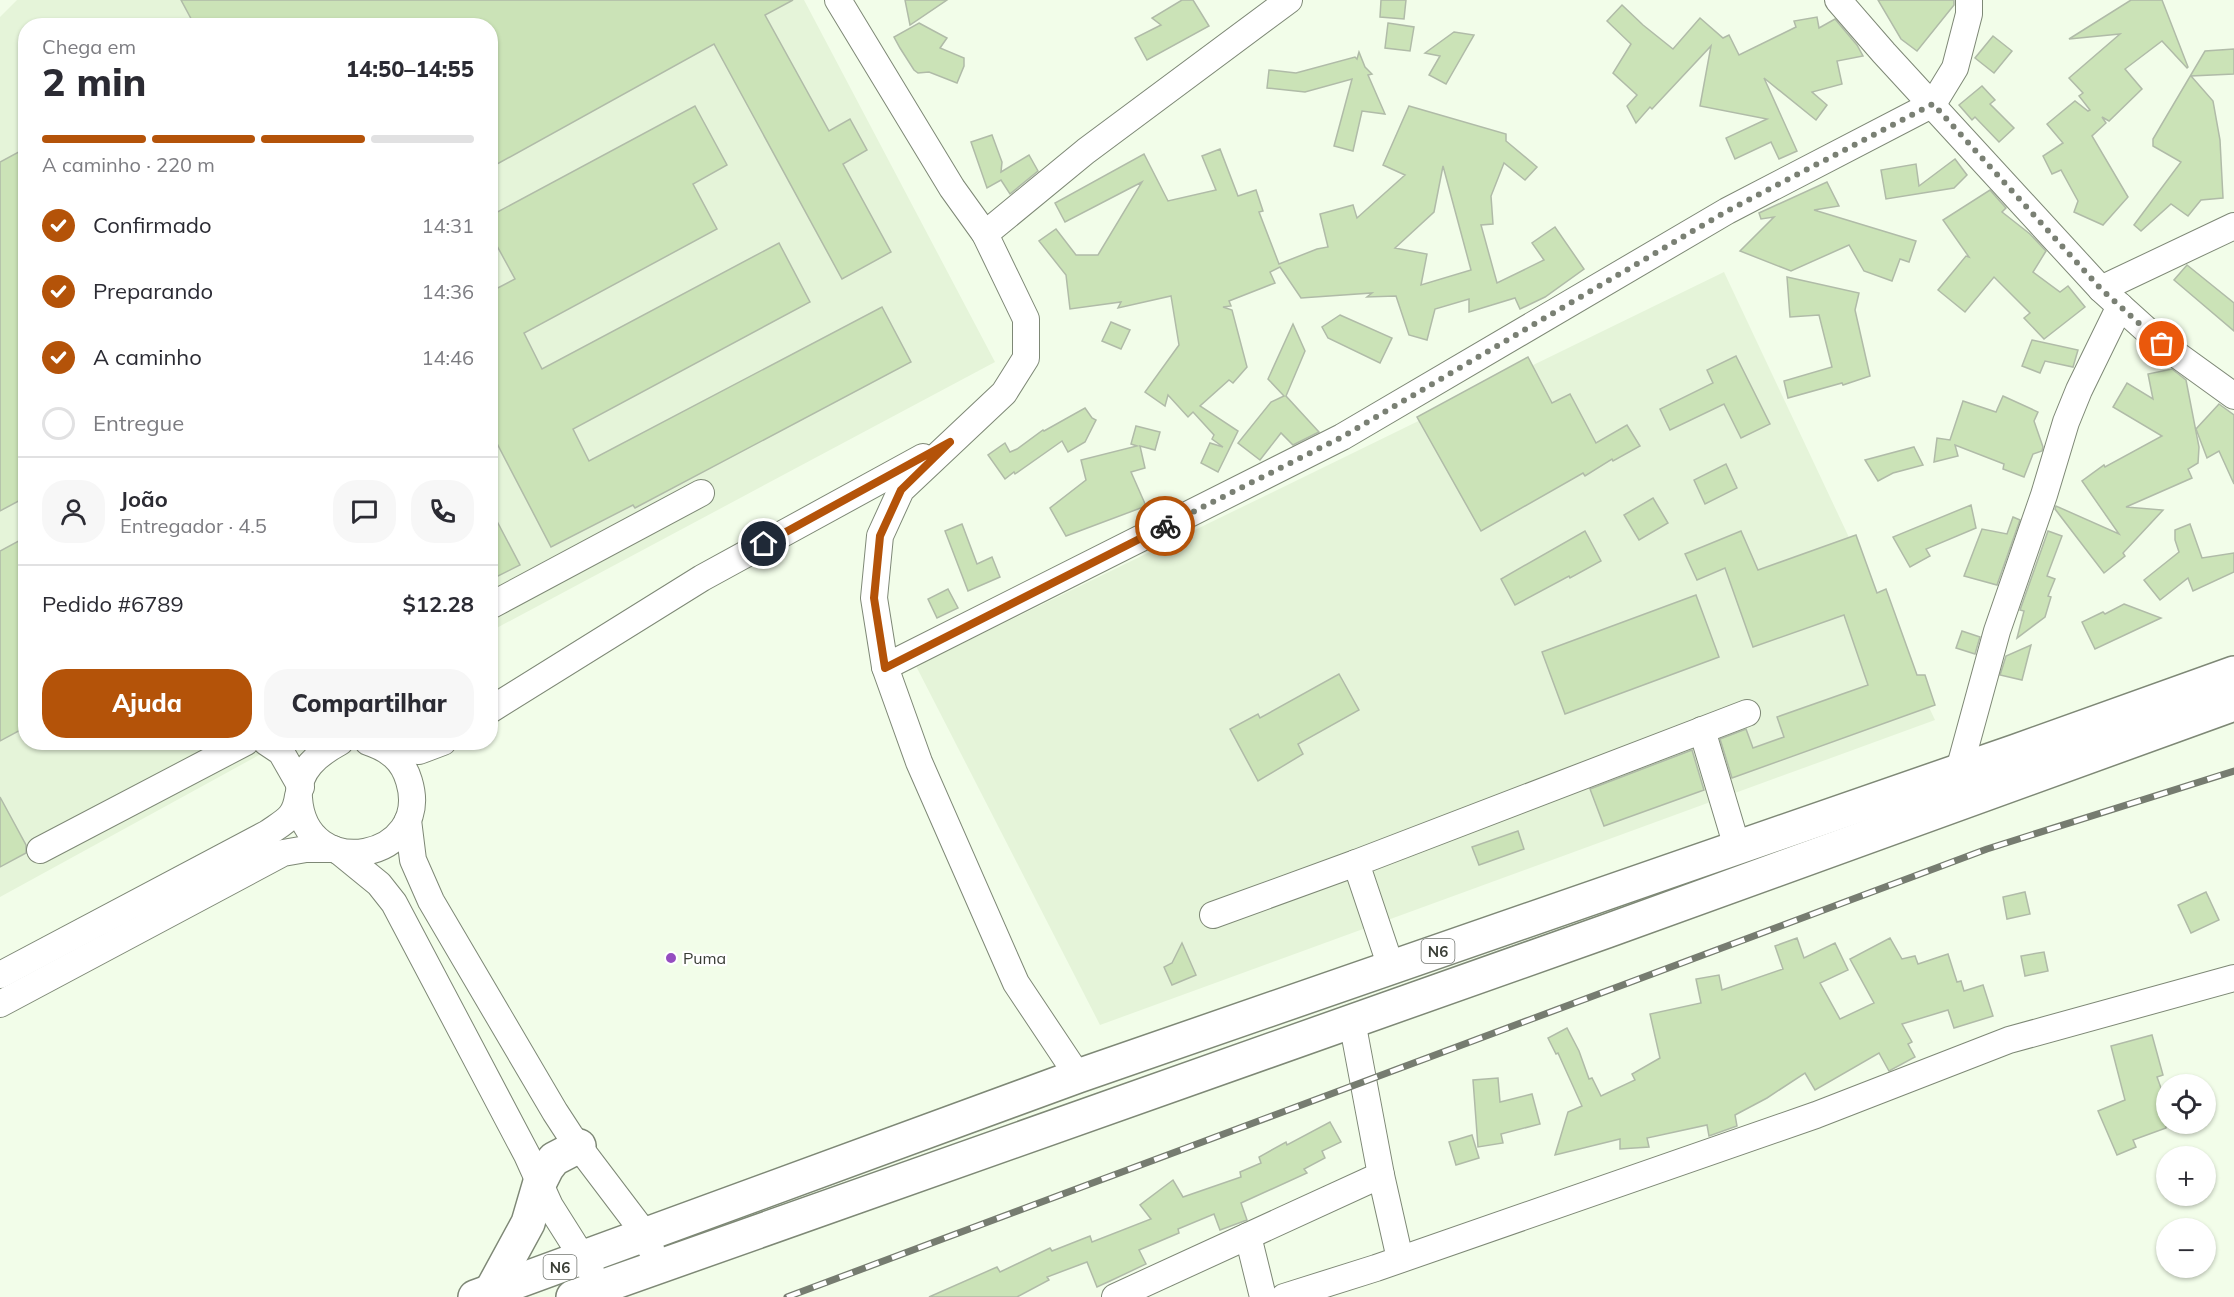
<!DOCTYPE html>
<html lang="pt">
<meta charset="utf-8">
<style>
:root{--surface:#fff;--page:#f7f7f7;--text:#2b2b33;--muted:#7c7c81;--line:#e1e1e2;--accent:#b45309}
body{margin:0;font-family:Mulish,sans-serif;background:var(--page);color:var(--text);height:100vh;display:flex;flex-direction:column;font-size:22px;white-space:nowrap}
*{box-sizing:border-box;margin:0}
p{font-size:20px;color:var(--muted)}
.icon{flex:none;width:33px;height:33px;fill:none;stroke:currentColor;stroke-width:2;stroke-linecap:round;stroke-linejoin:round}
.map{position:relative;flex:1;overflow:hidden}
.drawer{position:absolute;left:18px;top:18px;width:480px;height:732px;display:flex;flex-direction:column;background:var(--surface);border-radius:24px;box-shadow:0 2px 4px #0004}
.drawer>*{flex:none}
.controls{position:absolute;left:2156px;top:1074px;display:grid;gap:12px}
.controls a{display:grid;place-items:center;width:60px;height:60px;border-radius:50%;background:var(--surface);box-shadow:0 2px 4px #0004;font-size:30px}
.pin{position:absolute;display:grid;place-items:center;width:51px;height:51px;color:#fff;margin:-26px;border:3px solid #fff;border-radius:50%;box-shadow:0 2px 6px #0007}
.courier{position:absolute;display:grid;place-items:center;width:60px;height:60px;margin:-30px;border:4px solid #b45309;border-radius:50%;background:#fff;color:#222;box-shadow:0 2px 8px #0007}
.overview em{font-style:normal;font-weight:800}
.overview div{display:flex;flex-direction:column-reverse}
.overview{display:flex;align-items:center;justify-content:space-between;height:102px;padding:0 24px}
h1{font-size:39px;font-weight:800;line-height:45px}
.bar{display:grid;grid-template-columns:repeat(4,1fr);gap:9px 6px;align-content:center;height:72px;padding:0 24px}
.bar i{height:8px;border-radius:4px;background:var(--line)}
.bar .active{background:var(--accent)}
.bar p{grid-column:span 4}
.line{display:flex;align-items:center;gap:15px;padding:0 24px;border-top:2px solid var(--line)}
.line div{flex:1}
.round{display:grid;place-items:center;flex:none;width:63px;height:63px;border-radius:24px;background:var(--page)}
ol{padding:0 24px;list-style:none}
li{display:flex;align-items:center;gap:18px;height:66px}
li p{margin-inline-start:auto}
li .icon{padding:6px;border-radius:50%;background:var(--accent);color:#fff;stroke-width:4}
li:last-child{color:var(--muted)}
li i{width:33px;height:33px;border:3px solid var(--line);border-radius:50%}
.cta{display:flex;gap:12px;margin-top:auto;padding:12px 24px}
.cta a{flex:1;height:69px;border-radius:24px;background:var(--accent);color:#fff;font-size:24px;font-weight:800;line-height:69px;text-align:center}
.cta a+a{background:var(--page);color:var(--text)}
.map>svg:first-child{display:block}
.built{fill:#e5f4d9}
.building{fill:#cbe3b7;stroke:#b0bba8;stroke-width:1.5;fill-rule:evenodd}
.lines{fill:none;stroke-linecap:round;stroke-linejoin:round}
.minor-casing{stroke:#7e8876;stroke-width:28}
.highway-casing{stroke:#7e8876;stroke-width:36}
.minor{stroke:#fff;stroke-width:26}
.highway{stroke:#fff;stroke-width:33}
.rail-casing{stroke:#767c70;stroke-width:7}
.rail{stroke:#fff;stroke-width:4.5;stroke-dasharray:14;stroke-linecap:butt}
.done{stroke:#7a8074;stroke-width:6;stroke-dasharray:0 10.8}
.route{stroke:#b45309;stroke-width:8}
.poi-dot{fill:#954dc0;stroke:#fff;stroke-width:2}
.labels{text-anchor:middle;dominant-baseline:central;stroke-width:4.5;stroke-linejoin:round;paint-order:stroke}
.shield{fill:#fff;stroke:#747772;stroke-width:1.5}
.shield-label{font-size:15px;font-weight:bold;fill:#393d35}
.poi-label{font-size:16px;fill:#393d35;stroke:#fff;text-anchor:start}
</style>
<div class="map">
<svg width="2234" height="1297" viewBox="0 0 2234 1297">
<rect width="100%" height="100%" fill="#f2fde9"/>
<g class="built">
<path d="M17,0H804L995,362L491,631L490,26H26V742L281,743L0,897V17Z"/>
<path d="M1724,272L1935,720L1100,1025L916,666Z"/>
</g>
<g class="building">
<path d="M181,0H793L765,15L829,131L850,119L867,150L843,164L891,252L842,279L714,44L490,168V26H195Z"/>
<path d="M905,0H947L910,25Z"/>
<path d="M1182,0H1193L1209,26L1147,60L1135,38L1161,25L1152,18Z"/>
<path d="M1381,0H1406L1404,19L1380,17Z"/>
<path d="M1878,0H1954V5L1917,51L1901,39Z"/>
<path d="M2131,0H2162L2188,67L2187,68L2162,41L2125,69L2142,89L2109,121L2102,117L2106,123L2092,136L2128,197L2103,225L2074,212L2078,201L2061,170L2052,174L2043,156L2063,143L2047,124L2075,101L2088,111L2090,110L2079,96L2083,93L2069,78L2120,34L2069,39Z"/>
<path d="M1622,5L1643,25L1673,49L1700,18L1723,38L1729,35L1739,55L1796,27L1794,21L1817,17L1819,28L1835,19L1857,45L1863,56L1837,61L1842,84L1812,92L1827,105L1816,120L1764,78L1797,151L1779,159L1771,142L1735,159L1726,138L1767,119L1700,106L1711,46L1652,109L1650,107L1636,123L1627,106L1637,95L1613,73L1631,44L1607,21Z"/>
<path d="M919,23L947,38L940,48L964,58V66L957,83L929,72L918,73L914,70L900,48L894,37Z"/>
<path d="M1388,23L1414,27L1410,51L1385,48Z"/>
<path d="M1454,32L1474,35L1446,84L1429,75L1440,56L1425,53Z"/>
<path d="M1993,36L2012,51L1994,73L1975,58Z"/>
<path d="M2234,49V74L2191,76L2213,101L2220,140L2223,198L2201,200L2188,216L2171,204L2141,231L2134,225L2181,162L2153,146V139L2205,51Z"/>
<path d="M1359,52L1365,67L1372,74L1368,75L1385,114L1362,111L1353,151L1334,146L1352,79L1305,92L1267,88L1269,70L1296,73L1355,57L1357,59Z"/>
<path d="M1982,86L1995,100L1990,104L2014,128L1999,142L1975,117L1972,120L1959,105Z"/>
<path d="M695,106L727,165L693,184L717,229L524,333L542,369L779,243L810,302L573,429L589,461L882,307L911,362L635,508L633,505L551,547L490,430V292L515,279L490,233V216Z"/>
<path d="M1409,106L1506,134V141L1537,167L1525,180L1504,163L1491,196L1493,224L1481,225L1497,283L1544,260L1532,243L1555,227L1584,269L1545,297L1520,309L1515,298L1469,312V299L1435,309L1427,340L1409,335L1396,296L1367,297L1372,293L1301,298L1280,267L1270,272L1275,283L1229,301L1231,306L1223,307L1232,310L1247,367L1233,383L1229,380L1200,406L1238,431L1218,472L1201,463L1210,443L1223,447L1212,439L1214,435L1193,412L1188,417L1168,395L1165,406L1145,392L1179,345L1171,296L1118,308L1121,302L1070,309L1066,275L1039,241L1056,229L1076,255H1098L1142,182L1065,222L1055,203L1144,154L1168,201L1216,190L1202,156L1220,149L1238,196L1256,190L1263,211L1259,212L1279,264L1317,249L1328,247L1320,214L1353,205L1357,218L1405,175L1383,165ZM1443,166L1471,270L1421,285L1427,254L1395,248L1434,212Z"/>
<path d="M992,135L1002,162L1001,172L1029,155L1038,171L1010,194L1001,180L987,188L971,142Z"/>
<path d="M26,148V497L0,511V162Z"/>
<path d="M1955,159L1967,175L1954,188L1886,199L1881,170L1916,164L1919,186Z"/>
<path d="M1827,182L1839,206L1814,210L1916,241L1909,262L1900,259L1892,281L1864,271L1849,245L1791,271L1740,251L1774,217L1761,219L1759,213Z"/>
<path d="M1990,190L2006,208L2002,212L2030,234L2046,251L2033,272L2060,292L2068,286L2085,307L2044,339L2024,318L2030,313L1994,277L1965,312L1938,290L1966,256L1969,257L1943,220Z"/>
<path d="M2187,265L2234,303V331L2174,280Z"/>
<path d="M1787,277L1859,293L1855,310L1870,376L1843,385L1842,383L1788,398L1784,381L1832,367L1819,315L1790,317Z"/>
<path d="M1340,315L1392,338L1380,363L1328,338L1322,327Z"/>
<path d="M1111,322L1130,330L1121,349L1102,341Z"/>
<path d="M1293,324L1305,351L1286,396L1319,432L1293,445L1281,433L1260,460L1238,443L1271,402L1284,396L1268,379Z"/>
<path d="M2032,340L2078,350L2073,367L2045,361L2040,373L2022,366Z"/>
<path d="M1736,356L1770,424L1741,438L1724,404L1670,430L1660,409L1713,383L1707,370Z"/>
<path d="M1528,357L1552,403L1570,394L1596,443L1627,425L1640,446L1613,461L1612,459L1585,476L1583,473L1481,531L1417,417Z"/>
<path d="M2172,369L2186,380L2199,447L2198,463L2188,469L2192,478L2126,507L2163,510L2123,553L2125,556L2104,573L2055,509L2056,506L2119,534L2082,481L2104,465L2105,467L2162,436L2113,407L2127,383L2153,399L2148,374Z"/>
<path d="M2003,396L2038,412L2034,421L2043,447L2042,451L2033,454L2024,477L2003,469L2004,464L1955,445L1958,456L1934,462L1937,438L1950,440L1963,401L1996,412Z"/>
<path d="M2219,404L2234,415V484L2219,451L2207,458L2196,429Z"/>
<path d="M1085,408L1092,418L1096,420L1085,442L1068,452L1062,441L1015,474L1014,472L1005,479L988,455L1005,443L1010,452L1017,449L1043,430L1044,431Z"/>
<path d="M1136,426L1160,432L1155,450L1140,446L1145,468L1131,472L1146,506L1066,536L1050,508L1086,480L1081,460L1137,446L1131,444Z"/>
<path d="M1914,447L1923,465L1893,473L1878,481L1865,460Z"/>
<path d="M1726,464L1737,488L1705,504L1694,480Z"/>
<path d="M1653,498L1668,523L1639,540L1624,515Z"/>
<path d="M1971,505L1976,528L1926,549L1930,556L1910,567L1893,537Z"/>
<path d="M490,508L520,565L490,580Z"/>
<path d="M2013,517L2020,520L1997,585L1964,576L1982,529L2007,534Z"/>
<path d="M962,524L977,564L992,557L1000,577L968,591L945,531Z"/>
<path d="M2190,524L2202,558L2234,553V572L2193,591L2188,578L2160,600L2144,580L2179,552L2175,540V530Z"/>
<path d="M1585,531L1601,561L1570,578L1569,576L1515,605L1501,579Z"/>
<path d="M1741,531L1758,570L1856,535L1877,593L1886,589L1917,675H1925L1935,705L1732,778L1720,739L1746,729L1753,748L1784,737L1777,717L1868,685L1844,615L1753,647L1725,568L1697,580L1685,554Z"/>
<path d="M2048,531L2062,536L2047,576L2055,579L2048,596L2051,597L2045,617L2017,638L2024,611L2020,610Z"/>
<path d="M26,537V727L0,741V551Z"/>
<path d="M948,589L958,608L937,618L928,599Z"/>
<path d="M1696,595L1719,657L1565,714L1542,652Z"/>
<path d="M2124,604L2161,618L2095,649L2082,622L2103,612L2105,614Z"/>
<path d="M1962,631L1980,637L1975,654L1956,648Z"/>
<path d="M2031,645L2022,680L2000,675L2006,656Z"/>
<path d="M1339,674L1359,710L1298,744L1303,754L1258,781L1230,729L1258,714L1260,718Z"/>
<path d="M1692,750L1704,790L1604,826L1590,789Z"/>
<path d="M0,797L26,845V853L0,867Z"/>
<path d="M1518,831L1524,849L1479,865L1472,847Z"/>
<path d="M2025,892L2030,914L2007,919L2003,897Z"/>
<path d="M2206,892L2219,920L2191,933L2178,905Z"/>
<path d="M1797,938L1804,958L1835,943L1848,970L1820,983L1840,1019L1874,1003L1850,959L1890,938L1902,959L1915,956L1918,964L1948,954L1957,982L1961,981L1964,991L1983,985L1993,1016L1954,1028L1948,1010L1902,1024L1912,1042L1908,1044L1915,1057L1889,1071L1879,1053L1815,1090L1805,1073L1767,1098L1735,1115L1737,1126L1709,1136L1707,1125L1647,1138L1649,1147L1620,1149V1139L1555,1155L1568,1112L1582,1106L1558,1053L1556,1054L1548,1038L1567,1028L1579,1051L1589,1079L1592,1078L1601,1096L1635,1080L1632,1074L1660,1058L1650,1014L1701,1003L1696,979L1719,975L1722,990L1783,969L1775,946Z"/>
<path d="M1182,943L1196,975L1172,985L1164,967L1172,963Z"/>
<path d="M2044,952L2048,971L2025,976L2021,956Z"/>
<path d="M2152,1035L2163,1075L2157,1077L2166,1102V1128L2133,1140L2136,1147L2117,1155L2098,1111L2125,1100L2111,1046Z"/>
<path d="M1498,1078L1500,1102L1532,1094L1540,1124L1501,1134L1503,1143L1478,1147L1473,1080Z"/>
<path d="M1330,1122L1341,1142L1322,1151L1325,1158L1304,1169L1307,1173L1241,1203L1247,1220L1220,1230L1214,1214L1178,1229L1179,1233L1139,1250L1146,1264L1110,1281L1097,1287L1087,1262L1047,1277L1049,1280L1017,1297H929L997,1267L1000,1272L1050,1248L1052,1251L1090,1236L1092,1242L1151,1219L1140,1205L1173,1180L1183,1197L1241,1177L1240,1172L1261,1163L1259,1157L1286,1142L1287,1145Z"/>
<path d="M1472,1135L1479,1158L1456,1165L1449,1142Z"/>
</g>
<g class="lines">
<g class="minor-casing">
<g id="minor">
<path d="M838,0L952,188L985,234L1026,319V358L1004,393L901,490L880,536L874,598L885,667L919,762L1016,983L1078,1076"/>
<path d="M1838,0L1884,53L2101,289L2162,344L2234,396"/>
<path d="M985,234L1086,151L1289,0"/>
<path d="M2101,289L2234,226"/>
<path d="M490,606L701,493"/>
<path d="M885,667L1342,437L1727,211L1933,104L1955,68L1969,14V0"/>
<path d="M490,710L702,578L923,457"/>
<path d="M1702,730L1737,847"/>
<path d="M266,742L281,752L301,787"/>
<path d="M340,742C318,754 297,770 299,798C305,885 433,860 409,781C403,760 389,749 368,742"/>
<path d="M385,748L419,751L443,742"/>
<path d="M1959,770L1997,631L2044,495L2066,422L2079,390L2120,306"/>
<path d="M408,820L413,860L431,901L555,1112L570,1135L645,1234L651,1249"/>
<path d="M40,850L246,742"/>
<path d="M341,853L379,884L394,903L527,1155L550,1206L591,1271"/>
<path d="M1213,915L1356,863"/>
<path d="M1391,967L1356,863L1747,713"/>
<path d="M0,975L268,833C285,821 295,818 298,796"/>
<path d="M0,1004L283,853L306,849H333"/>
<path d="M1352,1021L1381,1175L1400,1259"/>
<path d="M1248,1236L1263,1297"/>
<path d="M1115,1297L1381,1175"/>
<path d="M1284,1297L1376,1268L1816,1115L2009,1040L2234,978"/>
</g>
</g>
<g class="highway-casing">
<g id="highway">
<path d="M491,1291L528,1223L540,1182L547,1168L554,1159L579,1146"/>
<path d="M475,1297L1078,1076L2016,751L2234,673"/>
<path d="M573,1297L1607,931L2234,704"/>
</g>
</g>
<use href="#minor" class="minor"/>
<use href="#highway" class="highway"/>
<g class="rail-casing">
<path id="rail" d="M787,1297L1987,849L2234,771"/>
</g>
<use href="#rail" class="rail"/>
</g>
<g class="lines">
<path class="done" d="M1165,526L1342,437L1727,211L1933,104L2101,289L2162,344"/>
<path class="route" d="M764,544L950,442L901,490L880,536L874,598L885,668L1165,526"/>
</g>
<circle class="poi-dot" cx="671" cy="958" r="6"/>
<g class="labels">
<g class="shield">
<rect x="1421.5" y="939" width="33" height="24" rx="4.5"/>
<rect x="543.5" y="1255" width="33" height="24" rx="4.5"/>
</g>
<g class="shield-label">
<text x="1438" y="951">N6</text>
<text x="560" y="1267">N6</text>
</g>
<g class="poi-label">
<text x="683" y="958">Puma</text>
</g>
</g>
</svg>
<div class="controls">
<a><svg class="icon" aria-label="locate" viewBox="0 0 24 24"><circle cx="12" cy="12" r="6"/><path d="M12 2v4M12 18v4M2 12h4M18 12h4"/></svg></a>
<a>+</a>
<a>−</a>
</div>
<div class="pin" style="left:2162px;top:344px;background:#ea580c"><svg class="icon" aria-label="bag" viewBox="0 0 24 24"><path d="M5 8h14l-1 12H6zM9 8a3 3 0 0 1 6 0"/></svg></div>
<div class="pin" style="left:764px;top:544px;background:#1f2937"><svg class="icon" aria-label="home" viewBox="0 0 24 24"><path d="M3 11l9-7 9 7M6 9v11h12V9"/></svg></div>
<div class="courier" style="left:1165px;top:526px"><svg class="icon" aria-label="bike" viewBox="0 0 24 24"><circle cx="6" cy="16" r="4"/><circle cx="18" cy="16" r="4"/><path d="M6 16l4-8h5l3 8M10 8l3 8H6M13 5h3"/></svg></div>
<section class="drawer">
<div class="overview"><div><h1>2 min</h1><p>Chega em</p></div><em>14:50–14:55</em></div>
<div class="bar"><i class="active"></i><i class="active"></i><i class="active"></i><i></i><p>A caminho · 220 m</p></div>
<ol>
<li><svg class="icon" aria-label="check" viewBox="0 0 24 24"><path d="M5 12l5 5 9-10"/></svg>Confirmado<p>14:31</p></li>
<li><svg class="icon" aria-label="check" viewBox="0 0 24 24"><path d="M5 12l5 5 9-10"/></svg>Preparando<p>14:36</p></li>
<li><svg class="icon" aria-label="check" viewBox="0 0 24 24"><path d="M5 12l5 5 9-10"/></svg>A caminho<p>14:46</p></li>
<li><i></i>Entregue</li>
</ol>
<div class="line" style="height:108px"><a class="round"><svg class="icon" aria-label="person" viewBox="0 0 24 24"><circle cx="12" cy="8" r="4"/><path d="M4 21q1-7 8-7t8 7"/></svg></a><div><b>João</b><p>Entregador · 4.5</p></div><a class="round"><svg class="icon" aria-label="chat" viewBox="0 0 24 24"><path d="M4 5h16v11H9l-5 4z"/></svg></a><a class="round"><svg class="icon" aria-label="phone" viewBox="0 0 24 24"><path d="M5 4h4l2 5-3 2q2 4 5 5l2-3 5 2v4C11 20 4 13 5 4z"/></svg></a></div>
<div class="line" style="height:78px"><div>Pedido #6789</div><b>$12.28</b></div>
<div class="cta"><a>Ajuda</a><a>Compartilhar</a></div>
</section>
</div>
